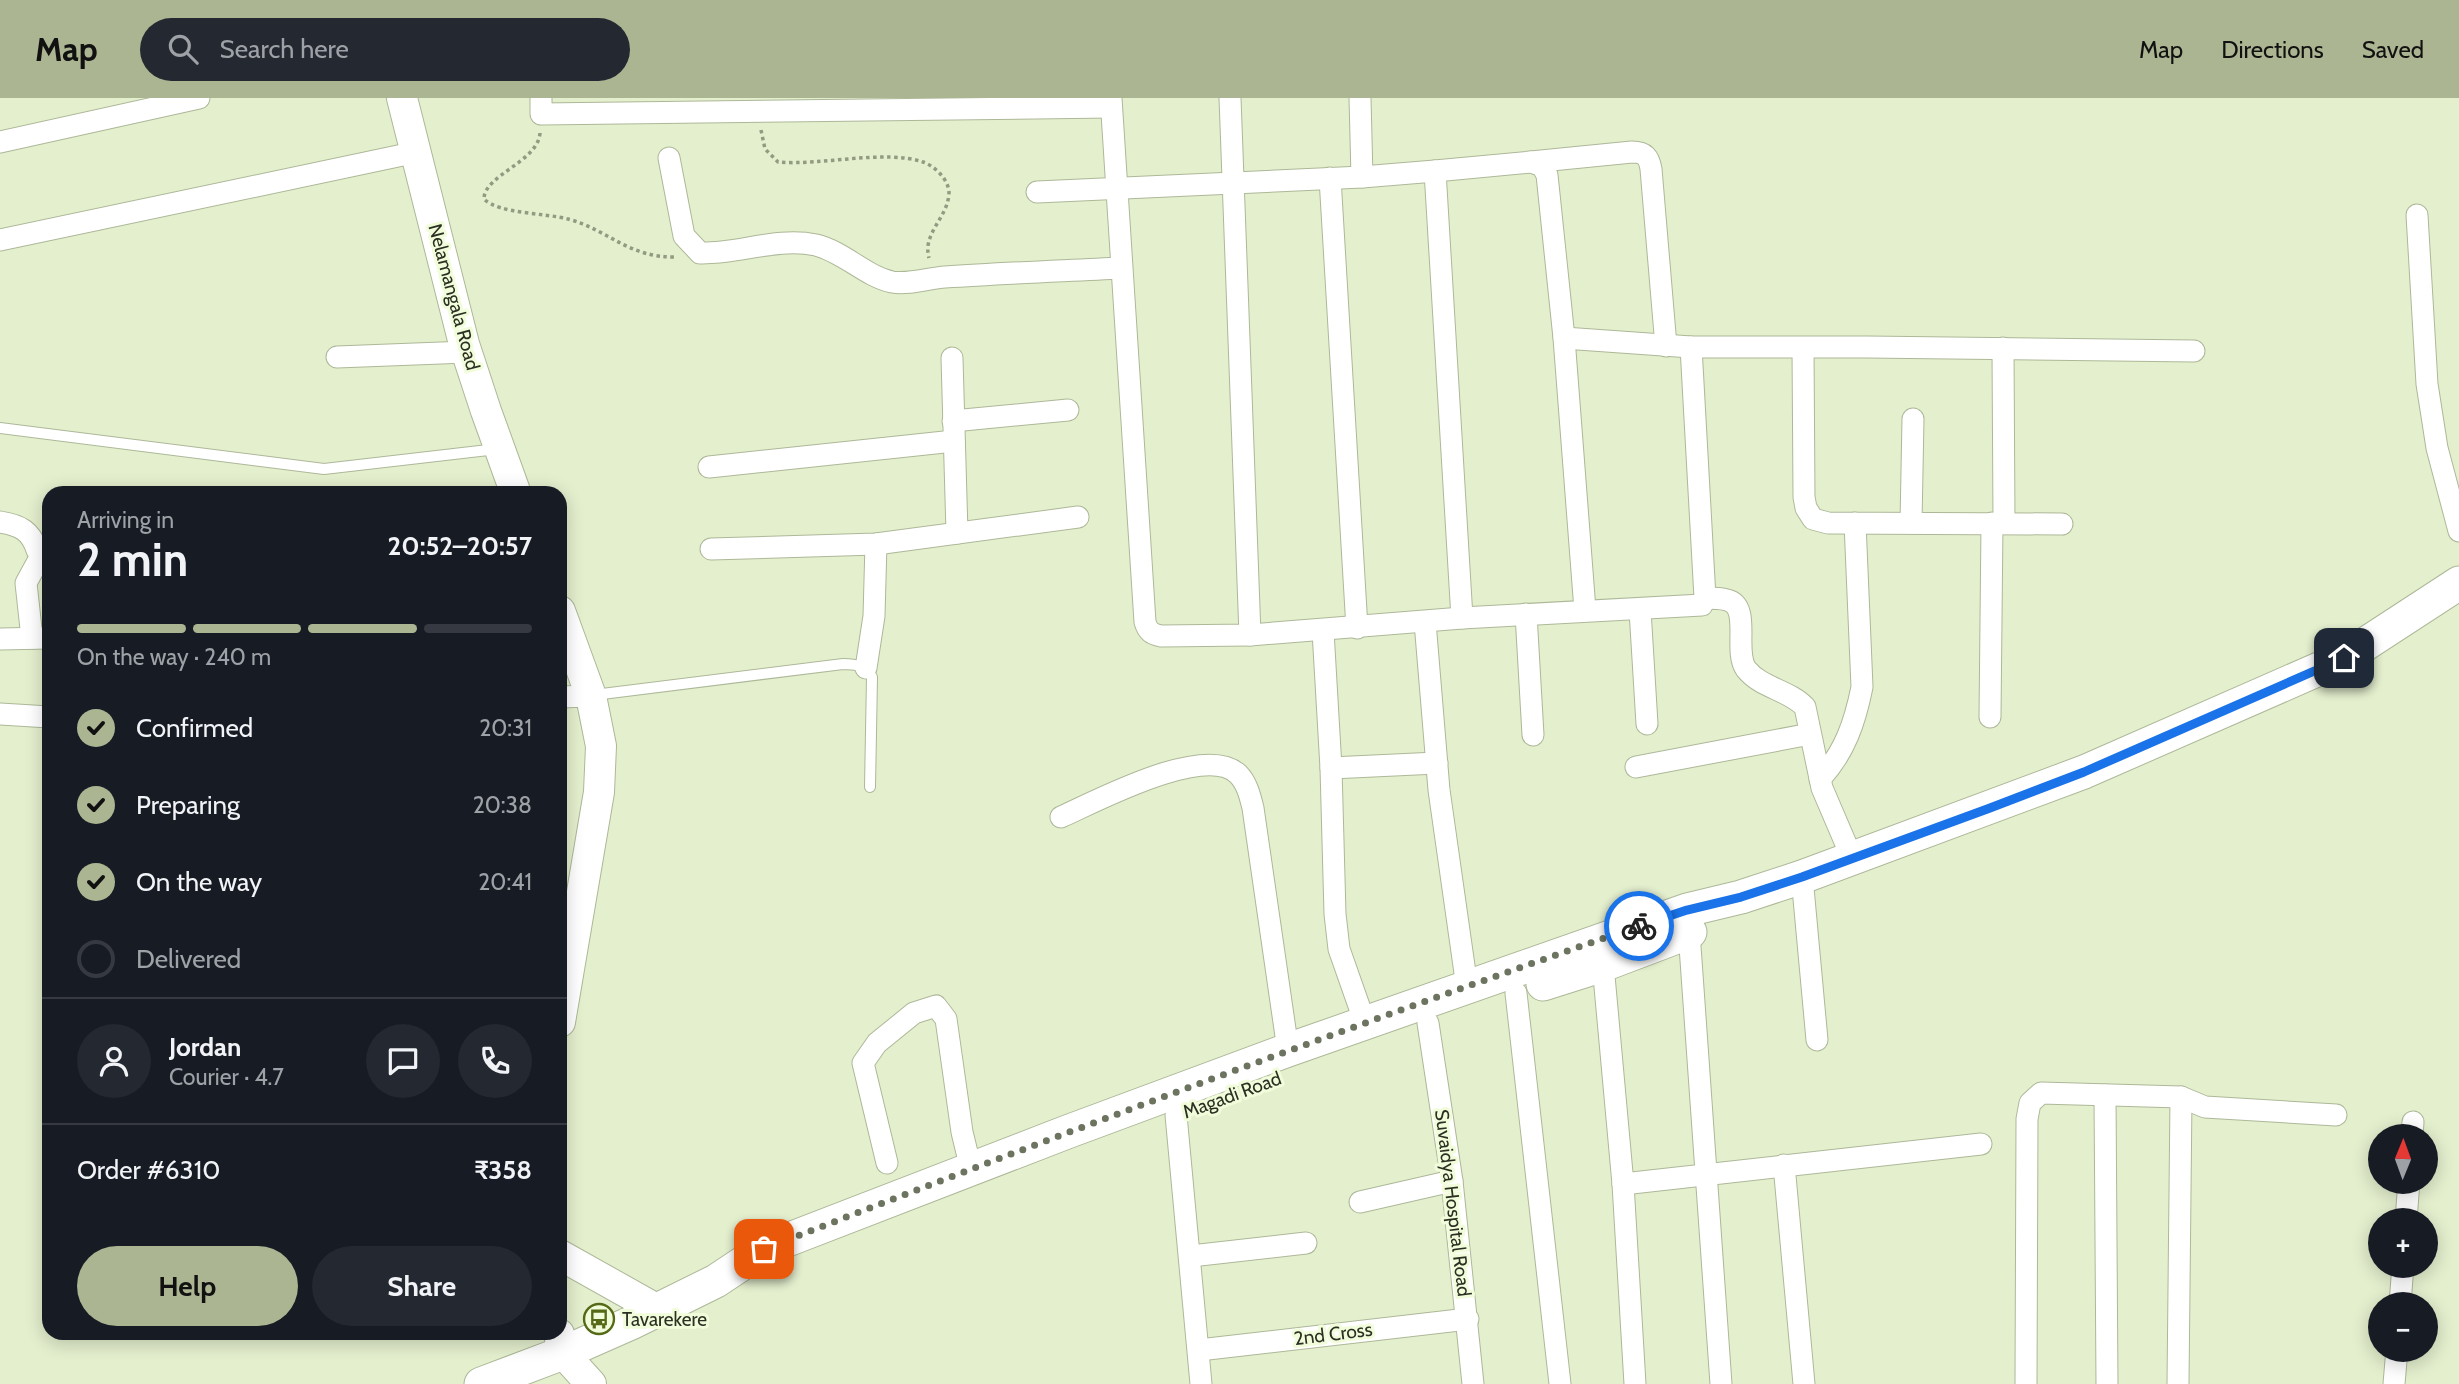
<!DOCTYPE html>
<meta charset="utf-8">
<style>
:root{--surface:#171b24;--page:#242831;--text:#f1f3f6;--muted:#9ea1a6;--line:#363941;--accent:#abb591}
body{margin:0;font-family:Cabin,sans-serif;background:var(--page);color:var(--text);height:100vh;display:flex;flex-direction:column;font-size:26px;white-space:nowrap}
*{box-sizing:border-box;margin:0}
p{font-size:23px;color:var(--muted)}
.icon{flex:none;width:38px;height:38px;fill:none;stroke:currentColor;stroke-width:2;stroke-linecap:round;stroke-linejoin:round}
.map{position:relative;flex:1;overflow:hidden}
.sheet{position:absolute;left:42px;top:388px;width:525px;height:854px;display:flex;flex-direction:column;background:var(--surface);border-radius:21px;box-shadow:0 4px 18px #0003}
.sheet>*{flex:none}
.needle{width:46px;rotate:1deg}
.buttons{position:absolute;left:2368px;top:1026px;display:grid;gap:14px}
.buttons a{display:grid;place-items:center;width:70px;height:70px;border-radius:50%;background:var(--surface);box-shadow:0 4px 18px #0003;font-size:35px}
.pin{position:absolute;display:grid;place-items:center;width:60px;height:60px;color:#fff;margin:-30px;border-radius:14px;box-shadow:0 4px 10px #0006}
.courier{position:absolute;display:grid;place-items:center;width:70px;height:70px;margin:-35px;border:5px solid #1a73e8;border-radius:50%;background:#fff;color:#222;box-shadow:0 2px 9px #0007}
.head em{font-style:normal;font-weight:700}
.head div{display:flex;flex-direction:column-reverse}
.head{display:flex;align-items:center;justify-content:space-between;height:119px;padding:0 35px}
h1{font-size:46px;font-weight:700;line-height:52px}
.bar{display:grid;grid-template-columns:repeat(4,1fr);gap:10px 7px;align-content:center;height:84px;padding:0 35px}
.bar i{height:9px;border-radius:5px;background:var(--line)}
.bar .active{background:var(--accent)}
.bar p{grid-column:span 4}
.line{display:flex;align-items:center;gap:18px;padding:0 35px;border-top:2px solid var(--line)}
.line div{flex:1}
.round{display:grid;place-items:center;flex:none;width:74px;height:74px;border-radius:37px;background:var(--page)}
ol{padding:0 35px;list-style:none}
li{display:flex;align-items:center;gap:21px;height:77px}
li p{margin-inline-start:auto}
li .icon{padding:7px;border-radius:50%;background:var(--accent);color:#111;stroke-width:4}
li:last-child{color:var(--muted)}
li i{width:38px;height:38px;border:4px solid var(--line);border-radius:50%}
.primary-button{display:flex;gap:14px;margin-top:auto;padding:14px 35px}
.primary-button a{flex:1;height:80px;border-radius:42px;background:var(--accent);color:#111;font-size:28px;font-weight:700;line-height:80px;text-align:center}
.primary-button a+a{background:var(--page);color:var(--text)}
header{display:flex;align-items:center;gap:42px;box-sizing:border-box;height:98px;padding:0 35px;background:var(--accent);color:#111}
header strong{font-size:33px}
nav{display:flex;gap:38px;margin-inline-start:auto;font-size:24px}
.search{width:490px;height:63px;background:var(--page);display:flex;align-items:center;gap:18px;box-sizing:border-box;padding:0 24px;border-radius:38px;color:var(--muted);font-size:26px}
.map>svg:first-child{display:block}
.lines{fill:none;stroke-linecap:round;stroke-linejoin:round}
.service-casing{stroke:#adb898;stroke-width:12}
.minor-casing{stroke:#adb898;stroke-width:23}
.secondary-casing{stroke:#adb898;stroke-width:32}
.primary-casing{stroke:#adb898;stroke-width:35}
.path{stroke:#939a82;stroke-width:3.5;stroke-dasharray:3.5 3.5;stroke-linecap:butt}
.service{stroke:#fff;stroke-width:10}
.minor{stroke:#fff;stroke-width:21}
.secondary{stroke:#fff;stroke-width:30}
.primary{stroke:#fff;stroke-width:33}
.done{stroke:#6c735f;stroke-width:7;stroke-dasharray:0 12.6}
.route{stroke:#1a73e8;stroke-width:9}
.labels{text-anchor:middle;dominant-baseline:central;stroke-width:6;stroke-linejoin:round;paint-order:stroke}
.street-label{font-size:19px;fill:#2c3023;stroke:#f1fcdb}
.poi-label{font-size:19px;fill:#2c3023;stroke:#f1fcdb;text-anchor:start}
</style>
<header>
<strong>Map</strong>
<div class="search"><svg class="icon" aria-label="search" viewBox="0 0 24 24"><circle cx="10" cy="10" r="6"/><path d="M15 15l6 6"/></svg>Search here</div>
<nav><a>Map</a><a>Directions</a><a>Saved</a></nav>
</header>
<div class="map">
<svg width="2459" height="1286" viewBox="0 0 2459 1286">
<rect width="100%" height="100%" fill="#e4efce"/>
<g class="lines">
<g class="service-casing">
<g id="service">
<path d="M0,330L324,371L497,351"/>
<path d="M594,597L843,566C857,566 864,568 872,579L870,689"/>
</g>
</g>
<g class="minor-casing">
<g id="minor">
<path d="M541,0V16L1111,9"/>
<path d="M1111,0L1145,524C1148,534 1152,536 1161,538L1250,537L1462,520L1702,507L1705,500L1691,249"/>
<path d="M1230,0L1250,537"/>
<path d="M1360,0L1362,79"/>
<path d="M0,44L199,0"/>
<path d="M669,60L684,138L700,155C738,156 777,139 816,147C844,154 865,178 892,184C909,187 929,180 945,179C1004,175 1062,173 1121,170"/>
<path d="M1531,64L1632,54C1645,54 1649,59 1651,71L1666,248"/>
<path d="M1435,73L1531,64L1542,68L1547,77L1564,240L1585,512"/>
<path d="M1330,80L1357,530"/>
<path d="M1037,94L1362,79L1435,73L1462,520"/>
<path d="M2417,117L2427,286L2437,350L2459,433"/>
<path d="M0,142L417,54"/>
<path d="M1564,240L1691,249H1867L2194,253"/>
<path d="M1803,250L1804,399L1806,410L1813,421L1828,425L2062,426"/>
<path d="M2003,250L2004,425"/>
<path d="M337,259L467,254"/>
<path d="M952,260L957,435"/>
<path d="M953,323L1068,312"/>
<path d="M709,369L954,343"/>
<path d="M0,424C20,427 31,433 37,452L49,457"/>
<path d="M1911,425L1913,321"/>
<path d="M711,451L876,446L1078,419"/>
<path d="M1705,500C1712,500 1720,500 1727,502C1752,508 1733,553 1746,571C1761,590 1789,592 1805,609L1822,690L1852,760"/>
<path d="M1640,512L1647,626"/>
<path d="M1526,516L1533,637"/>
<path d="M1425,524L1439,692L1467,889"/>
<path d="M1323,533L1331,670L1335,816L1339,851L1365,925"/>
<path d="M32,540L26,485L43,454"/>
<path d="M0,541L49,540"/>
<path d="M866,570L874,518L876,446"/>
<path d="M560,599L591,598"/>
<path d="M0,616L49,619"/>
<path d="M1990,619L1992,425"/>
<path d="M1636,669L1810,636"/>
<path d="M1331,670L1437,665"/>
<path d="M1820,681C1845,654 1855,624 1862,589L1855,425"/>
<path d="M1061,719C1097,703 1205,645 1238,676C1247,685 1250,698 1253,710L1288,952"/>
<path d="M1802,779L1817,942"/>
<path d="M1689,834L1721,1286"/>
<path d="M1603,867L1623,1086L1635,1286"/>
<path d="M1516,895L1560,1286"/>
<path d="M1428,925L1452,1083L1473,1286"/>
<path d="M2105,997L2107,1286"/>
<path d="M1176,1017L1201,1286"/>
<path d="M2412,1038L2413,1024"/>
<path d="M887,1065L863,965L877,945L914,915L936,908L946,921L962,1034L971,1071"/>
<path d="M1784,1067L1804,1286"/>
<path d="M1623,1086L1981,1046"/>
<path d="M1360,1104L1452,1083"/>
<path d="M2406,1122L2409,1083"/>
<path d="M1191,1158L1306,1145"/>
<path d="M2400,1206L2403,1167"/>
<path d="M1199,1252L1468,1221"/>
<path d="M2026,1286L2027,1021L2030,1005L2041,995L2181,999L2205,1009L2336,1017"/>
<path d="M2178,1286L2181,999"/>
<path d="M2394,1286L2397,1251"/>
</g>
</g>
<g class="secondary-casing">
<g id="secondary">
<path d="M402,0L464,246L486,313L516,396"/>
<path d="M560,513L591,598L601,648L599,694L560,924"/>
<path d="M560,1157L658,1212"/>
<path d="M559,1236L563,1255L591,1286"/>
</g>
</g>
<g class="primary-casing">
<g id="primary">
<path d="M1543,886L1603,867L1690,834"/>
<path d="M481,1286L563,1255L631,1225L716,1183L764,1151L1067,1034L1288,952L1687,812L1741,799L1802,779L2084,674L2344,560L2459,485"/>
</g>
</g>
<g class="path">
<path d="M761,32L765,51L778,64C820,68 885,51 923,64C935,68 949,82 949,95C948,120 922,135 929,160"/>
<path d="M540,35C538,64 484,77 484,101C499,116 546,115 568,121C609,132 628,160 676,159"/>
</g>
<use href="#service" class="service"/>
<use href="#minor" class="minor"/>
<use href="#secondary" class="secondary"/>
<use href="#primary" class="primary"/>
</g>
<g class="lines">
<path class="done" d="M764,1151C1054,1038 1345,930 1639,828"/>
<path class="route" d="M1639,828L1687,812L1741,799L1802,779L1990,710L2084,674L2344,560"/>
</g>
<defs>
<g id="bus-ring" transform="scale(1.575)"><circle r="9.5" fill="#f1fcdb" stroke="#556916" stroke-width="1.5"/><path d="M-5-6H5V4H4V6H2V4H-2V6H-4V4H-5ZM-3.5-4V0h7V-4ZM-3.5 1.2v1.5H-2V1.2ZM2 1.2v1.5H3.5V1.2Z" fill="#556916"/></g>
</defs>
<g fill-rule="evenodd">
<use href="#bus-ring" x="599" y="1221"/>
</g>
<g class="labels">
<g class="street-label">
<text transform="translate(454 199) rotate(75)">Nelamangala Road</text>
<text transform="translate(1232 997) rotate(-20)">Magadi Road</text>
<text transform="translate(1453 1105) rotate(83)">Suvaidya Hospital Road</text>
<text transform="translate(1333 1236) rotate(-7)">2nd Cross</text>
</g>
<g class="poi-label">
<text x="622" y="1221">Tavarekere</text>
</g>
</g>
</svg>
<div class="buttons">
<a><svg class="needle" viewBox="-14 -14 28 28"><path d="M0-13l5 13h-10z" fill="#e53935"/><path d="M0 13l5-13h-10z" fill="#9ea1a6"/></svg></a>
<a>+</a>
<a>−</a>
</div>
<div class="pin" style="left:764px;top:1151px;background:#ea580c"><svg class="icon" aria-label="bag" viewBox="0 0 24 24"><path d="M5 8h14l-1 12H6zM9 8a3 3 0 0 1 6 0"/></svg></div>
<div class="pin" style="left:2344px;top:560px;background:#1f2937"><svg class="icon" aria-label="home" viewBox="0 0 24 24"><path d="M3 11l9-7 9 7M6 9v11h12V9"/></svg></div>
<div class="courier" style="left:1639px;top:828px"><svg class="icon" aria-label="bike" viewBox="0 0 24 24"><circle cx="6" cy="16" r="4"/><circle cx="18" cy="16" r="4"/><path d="M6 16l4-8h5l3 8M10 8l3 8H6M13 5h3"/></svg></div>
<section class="sheet">
<div class="head"><div><h1>2 min</h1><p>Arriving in</p></div><em>20:52–20:57</em></div>
<div class="bar"><i class="active"></i><i class="active"></i><i class="active"></i><i></i><p>On the way · 240 m</p></div>
<ol>
<li><svg class="icon" aria-label="check" viewBox="0 0 24 24"><path d="M5 12l5 5 9-10"/></svg>Confirmed<p>20:31</p></li>
<li><svg class="icon" aria-label="check" viewBox="0 0 24 24"><path d="M5 12l5 5 9-10"/></svg>Preparing<p>20:38</p></li>
<li><svg class="icon" aria-label="check" viewBox="0 0 24 24"><path d="M5 12l5 5 9-10"/></svg>On the way<p>20:41</p></li>
<li><i></i>Delivered</li>
</ol>
<div class="line" style="height:126px"><a class="round"><svg class="icon" aria-label="person" viewBox="0 0 24 24"><circle cx="12" cy="8" r="4"/><path d="M4 21q1-7 8-7t8 7"/></svg></a><div><b>Jordan</b><p>Courier · 4.7</p></div><a class="round"><svg class="icon" aria-label="chat" viewBox="0 0 24 24"><path d="M4 5h16v11H9l-5 4z"/></svg></a><a class="round"><svg class="icon" aria-label="phone" viewBox="0 0 24 24"><path d="M5 4h4l2 5-3 2q2 4 5 5l2-3 5 2v4C11 20 4 13 5 4z"/></svg></a></div>
<div class="line" style="height:91px"><div>Order #6310</div><b>₹358</b></div>
<div class="primary-button"><a>Help</a><a>Share</a></div>
</section>
</div>
